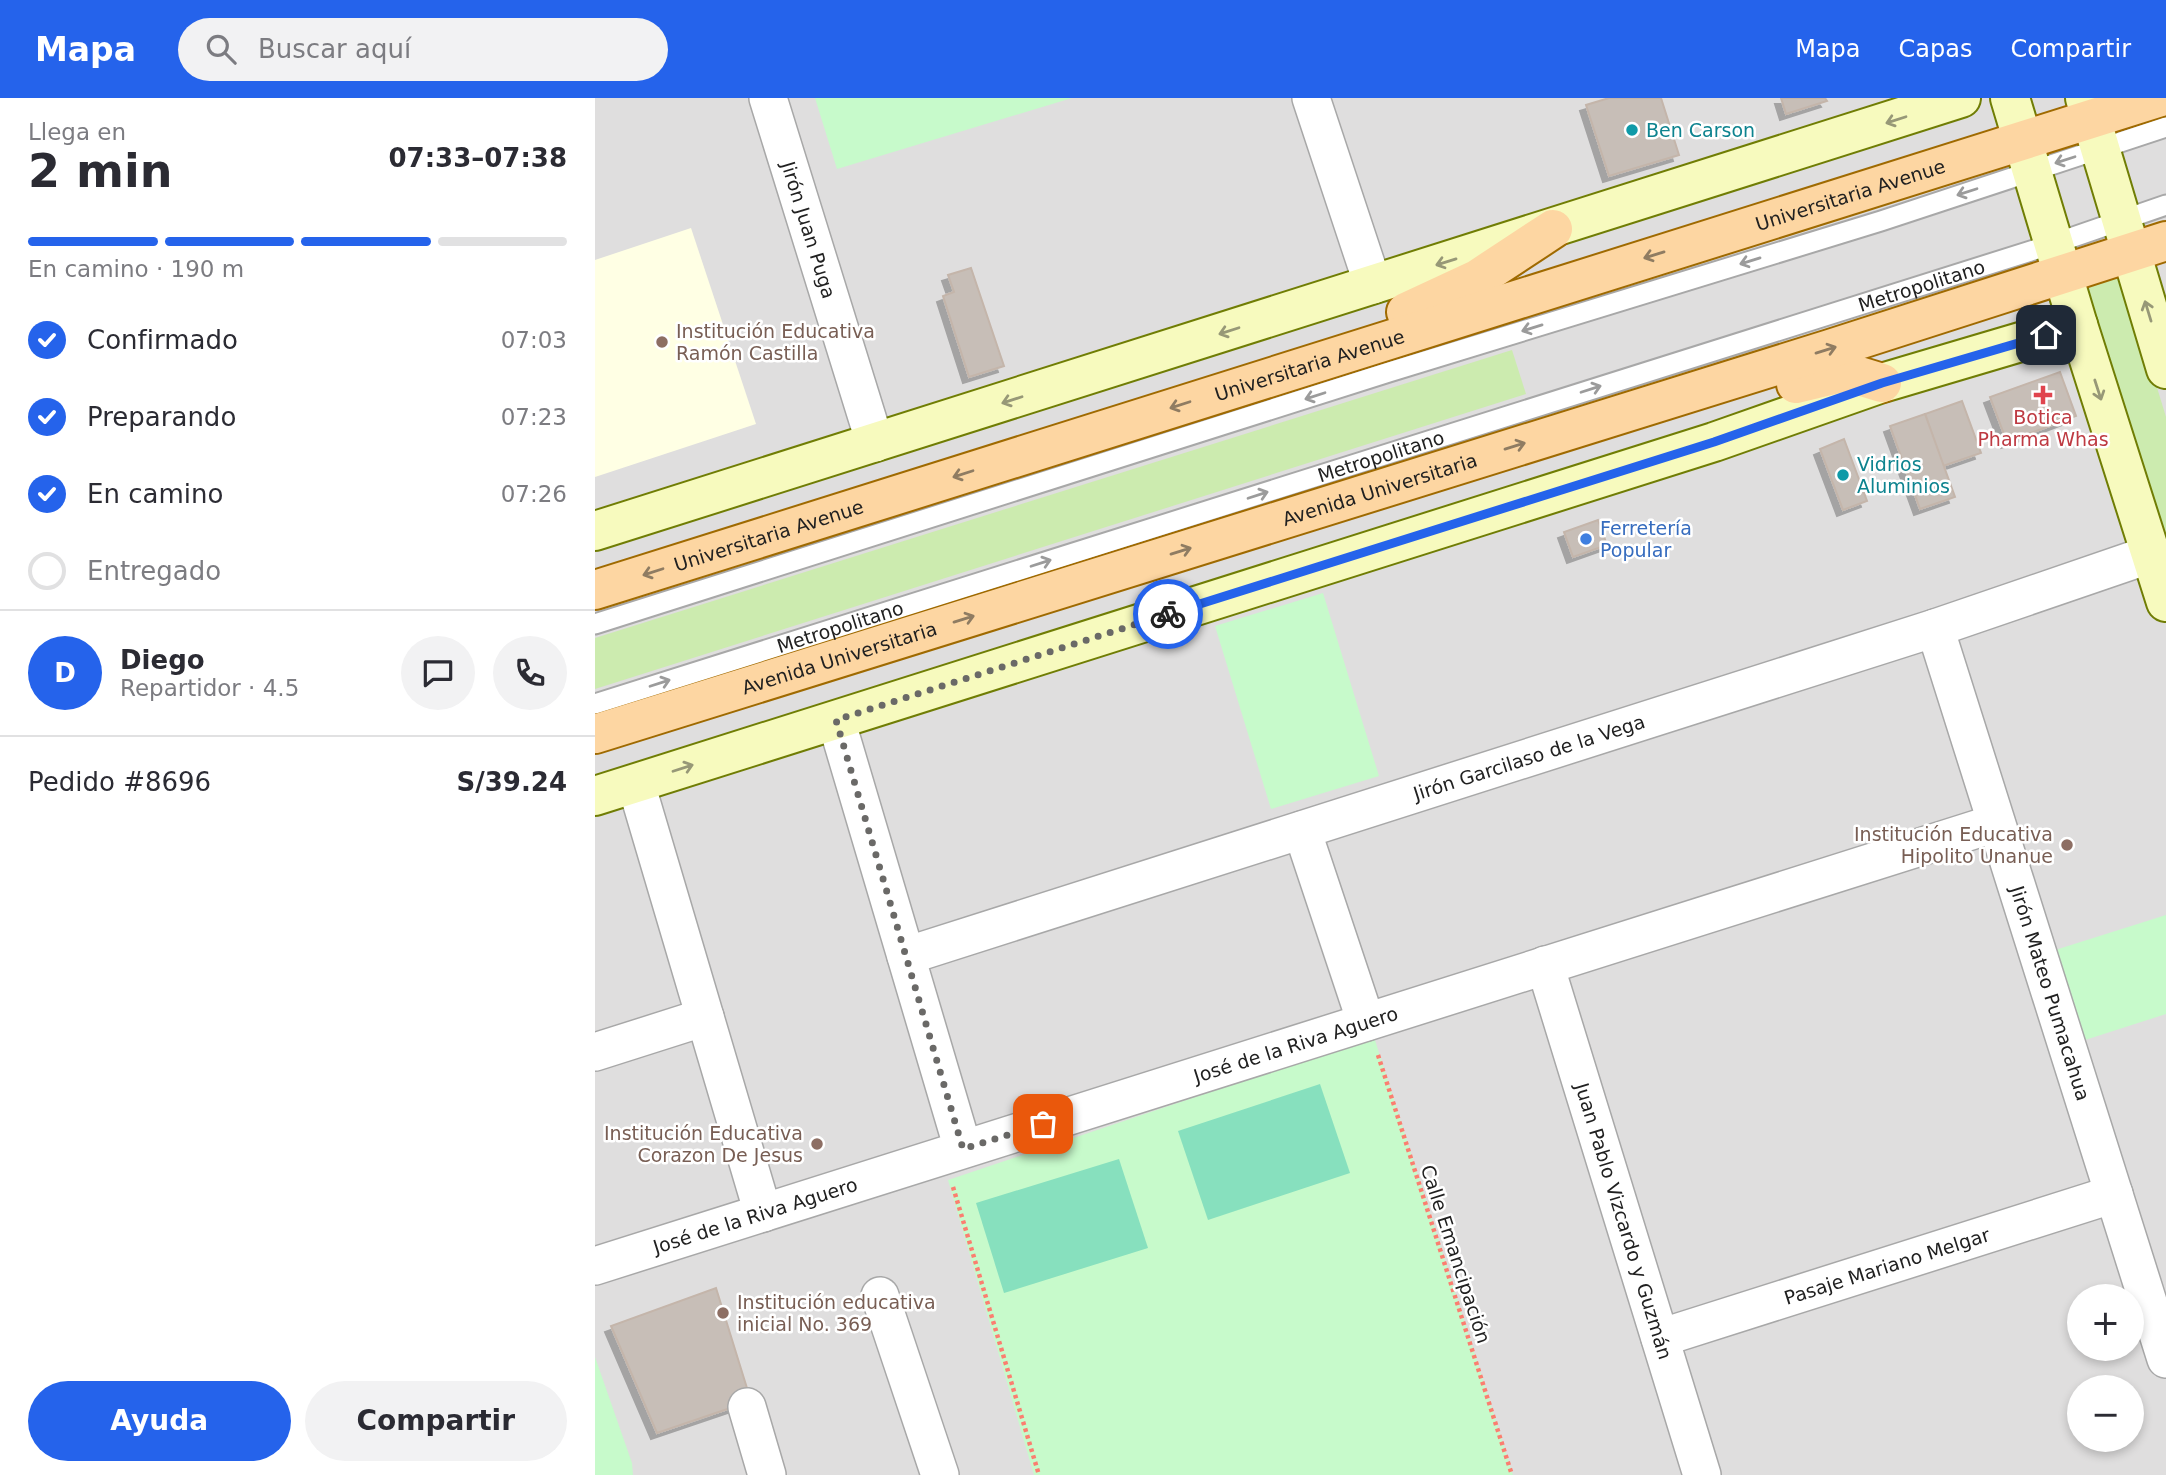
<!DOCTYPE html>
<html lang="es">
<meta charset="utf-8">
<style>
:root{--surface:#fff;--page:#f2f2f3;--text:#2b2b33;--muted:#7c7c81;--line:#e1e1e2;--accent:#2563eb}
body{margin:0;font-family:"DejaVu Sans",sans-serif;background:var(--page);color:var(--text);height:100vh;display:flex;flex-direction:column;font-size:26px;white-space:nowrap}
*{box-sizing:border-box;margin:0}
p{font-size:23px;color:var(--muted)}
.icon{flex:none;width:38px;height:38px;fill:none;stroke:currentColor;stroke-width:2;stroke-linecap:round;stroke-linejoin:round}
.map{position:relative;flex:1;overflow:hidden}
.panel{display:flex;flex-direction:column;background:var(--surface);width:595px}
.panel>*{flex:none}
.fabs{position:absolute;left:1472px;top:1186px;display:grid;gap:14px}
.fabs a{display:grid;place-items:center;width:77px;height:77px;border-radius:50%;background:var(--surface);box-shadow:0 4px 10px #0003;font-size:35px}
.pin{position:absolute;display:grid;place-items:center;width:60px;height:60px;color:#fff;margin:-30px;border-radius:14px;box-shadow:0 4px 10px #0006}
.courier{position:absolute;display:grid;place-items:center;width:70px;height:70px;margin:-35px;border:5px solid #2563eb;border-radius:50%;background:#fff;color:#222;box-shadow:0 2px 9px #0007}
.headline em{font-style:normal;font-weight:800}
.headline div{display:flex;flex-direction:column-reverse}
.headline{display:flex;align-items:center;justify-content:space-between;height:119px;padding:0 28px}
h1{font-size:46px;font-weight:800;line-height:52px}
.bar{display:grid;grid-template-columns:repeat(4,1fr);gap:10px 7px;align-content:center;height:84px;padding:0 28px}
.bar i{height:9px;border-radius:5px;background:var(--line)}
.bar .active{background:var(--accent)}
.bar p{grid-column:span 4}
.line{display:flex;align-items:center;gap:18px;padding:0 28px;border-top:2px solid var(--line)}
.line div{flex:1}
.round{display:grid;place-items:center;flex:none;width:74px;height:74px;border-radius:37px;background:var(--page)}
ol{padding:0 28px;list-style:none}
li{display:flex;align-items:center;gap:21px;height:77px}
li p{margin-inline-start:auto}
li .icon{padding:7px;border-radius:50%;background:var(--accent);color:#fff;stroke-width:4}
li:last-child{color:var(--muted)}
li i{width:38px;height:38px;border:4px solid var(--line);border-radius:50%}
.action{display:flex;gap:14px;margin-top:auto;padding:14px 28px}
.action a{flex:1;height:80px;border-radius:42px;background:var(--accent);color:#fff;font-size:28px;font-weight:800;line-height:80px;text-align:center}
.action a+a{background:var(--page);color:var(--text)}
header{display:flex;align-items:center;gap:42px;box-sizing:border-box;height:98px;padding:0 35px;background:var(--accent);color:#fff}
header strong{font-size:33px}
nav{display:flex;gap:38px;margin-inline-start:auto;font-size:24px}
.search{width:490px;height:63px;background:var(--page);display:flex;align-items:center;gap:18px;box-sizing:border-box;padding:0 24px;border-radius:38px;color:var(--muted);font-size:26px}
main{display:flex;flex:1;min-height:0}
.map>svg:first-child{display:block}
.residential{fill:#dfdede;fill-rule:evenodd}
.education{fill:#ffffe4}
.grass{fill:#ccebaf}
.park{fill:#c7facb}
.pitch{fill:#87e0be}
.building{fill:#c7beb7;stroke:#c4b5aa;stroke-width:2;filter:url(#shadow)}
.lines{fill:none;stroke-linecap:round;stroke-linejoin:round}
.lane-casing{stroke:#a8a8a8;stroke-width:23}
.street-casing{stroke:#a8a8a8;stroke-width:40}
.secondary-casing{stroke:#707d04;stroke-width:42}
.primary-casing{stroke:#9f6a00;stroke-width:42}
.path{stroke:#fb7e70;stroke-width:4.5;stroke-dasharray:3.5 3.5;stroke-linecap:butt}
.lane{stroke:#fff;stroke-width:19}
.street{stroke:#fff;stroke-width:37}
.secondary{stroke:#f7fabe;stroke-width:38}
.primary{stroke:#fdd6a2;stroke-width:38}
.oneway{stroke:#979877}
.oneway2{stroke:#9b9b9b}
.oneway3{stroke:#8f7c62}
.done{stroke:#6a6967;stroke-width:7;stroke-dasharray:0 12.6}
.route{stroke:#2563eb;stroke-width:9}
.culture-dot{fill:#0f9aa8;stroke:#fff;stroke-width:2.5}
.education-dot{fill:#8d6e63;stroke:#fff;stroke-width:2.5}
.health-dot{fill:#e0444e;stroke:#fff;stroke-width:2.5}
.shop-dot{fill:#3f7fe0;stroke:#fff;stroke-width:2.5}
.labels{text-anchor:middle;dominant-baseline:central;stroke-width:5;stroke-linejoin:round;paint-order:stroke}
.culture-label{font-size:19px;fill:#0d838f;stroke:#fff;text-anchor:start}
.street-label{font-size:19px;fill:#212121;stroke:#fff}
.education-label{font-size:19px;fill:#785e54;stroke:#fff;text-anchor:start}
.health-label{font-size:19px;fill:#be3a42;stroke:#fff}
.shop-label{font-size:19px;fill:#366cbe;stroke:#fff;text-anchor:start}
</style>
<header>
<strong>Mapa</strong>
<div class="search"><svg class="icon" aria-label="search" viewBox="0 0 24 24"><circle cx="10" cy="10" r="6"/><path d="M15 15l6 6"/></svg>Buscar aquí</div>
<nav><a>Mapa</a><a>Capas</a><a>Compartir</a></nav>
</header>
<main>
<section class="panel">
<div class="headline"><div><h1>2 min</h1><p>Llega en</p></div><em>07:33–07:38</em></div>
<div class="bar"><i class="active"></i><i class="active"></i><i class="active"></i><i></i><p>En camino · 190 m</p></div>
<ol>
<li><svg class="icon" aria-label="check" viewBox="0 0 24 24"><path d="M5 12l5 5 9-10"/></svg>Confirmado<p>07:03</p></li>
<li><svg class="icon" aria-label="check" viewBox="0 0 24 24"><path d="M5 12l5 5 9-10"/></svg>Preparando<p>07:23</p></li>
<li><svg class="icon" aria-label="check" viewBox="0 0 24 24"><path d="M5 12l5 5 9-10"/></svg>En camino<p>07:26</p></li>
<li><i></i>Entregado</li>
</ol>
<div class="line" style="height:126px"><b class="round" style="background:var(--accent);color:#fff">D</b><div><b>Diego</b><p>Repartidor · 4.5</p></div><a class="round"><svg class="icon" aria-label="chat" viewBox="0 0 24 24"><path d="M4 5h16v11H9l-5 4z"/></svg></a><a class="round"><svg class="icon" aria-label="phone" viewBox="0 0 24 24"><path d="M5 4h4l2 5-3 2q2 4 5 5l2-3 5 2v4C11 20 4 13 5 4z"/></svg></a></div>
<div class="line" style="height:91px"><div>Pedido #8696</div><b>S/39.24</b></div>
<div class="action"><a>Ayuda</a><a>Compartir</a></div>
</section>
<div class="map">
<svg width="1571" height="1377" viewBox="0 0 1571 1377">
<defs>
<filter id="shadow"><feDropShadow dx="-6" dy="6" stdDeviation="0" flood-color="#0004"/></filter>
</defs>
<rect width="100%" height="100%" fill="#f2efe8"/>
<path class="residential" d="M0,0H1571V1377H0ZM1484,1199H1536V1251H1484ZM1484,1290H1536V1342H1484Z"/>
<path class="education" d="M96,130L161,326L0,379V162Z"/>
<g class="grass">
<path d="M1528,178L1571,319V446L1490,190Z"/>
<path d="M917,252L931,296L0,591V540Z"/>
</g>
<g class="park">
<path d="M220,0H477L242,71Z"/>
<path d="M728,495L784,678L676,711L620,528Z"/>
<path d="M1571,817V916L1487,943L1457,853Z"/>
<path d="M779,939L918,1377H439L353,1082Z"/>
<path d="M0,1259L37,1365L38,1377H0Z"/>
</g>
<g class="pitch">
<path d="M725,986L755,1075L613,1122L583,1033Z"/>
<path d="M524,1061L553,1150L409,1195L381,1105Z"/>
</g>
<g class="building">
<path d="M1014,0H1066L1084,57L1014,78L991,7Z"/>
<path d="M1186,0H1230L1232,3L1191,16Z"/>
<path d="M376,170L409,268L374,279L348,198L359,194L353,177Z"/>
<path d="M1465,274L1481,318L1412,344L1395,299Z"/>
<path d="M1367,303L1386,355L1348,368L1330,316Z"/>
<path d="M1330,316L1360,399L1325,411L1295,328Z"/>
<path d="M1249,341L1272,403L1248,412L1225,351Z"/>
<path d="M1003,422L1012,447L978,459L969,434Z"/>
<path d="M121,1190L156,1303L62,1335L16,1228Z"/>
</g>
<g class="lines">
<g class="lane-casing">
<g id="lane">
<path d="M0,526L794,274L1286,123L1571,29"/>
<path id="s1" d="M0,606L1458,146L1571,107"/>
</g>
</g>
<g class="street-casing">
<g id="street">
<path id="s2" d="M173,0L280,345"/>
<path d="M716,0L778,187"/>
<path id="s3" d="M1340,530L1571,1261"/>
<path d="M241,622L368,1051"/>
<path d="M41,686L168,1115"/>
<path d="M707,732L771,924"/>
<path id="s4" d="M311,858L1340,530L1556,456"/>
<path id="s5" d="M950,867L1107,1377"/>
<path d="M0,954L110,919"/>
<path id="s6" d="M0,1168L1401,725"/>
<path d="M285,1198L345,1377"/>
<path id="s7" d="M1065,1240L1519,1096"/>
<path d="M152,1309L172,1377"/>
</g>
</g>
<g class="secondary-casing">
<g id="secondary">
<path d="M1415,0L1483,227L1571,504"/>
<path d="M1490,0L1571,271"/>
<path d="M0,433L1366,0"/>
<path d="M0,698L1119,344L1287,285L1483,227"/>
</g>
</g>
<g class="primary-casing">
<g id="primary">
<path d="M811,214L882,181L958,131"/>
<path d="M1201,286L1251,274L1287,285"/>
<path id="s8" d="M0,492L1563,0"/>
<path id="s9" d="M0,636L1235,251L1571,143"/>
</g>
</g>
<g class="path">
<path d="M783,957L917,1377"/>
<path d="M358,1089L444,1377"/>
</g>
<use href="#lane" class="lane"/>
<use href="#street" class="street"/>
<use href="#secondary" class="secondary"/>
<use href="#primary" class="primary"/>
</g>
<defs><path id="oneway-shaft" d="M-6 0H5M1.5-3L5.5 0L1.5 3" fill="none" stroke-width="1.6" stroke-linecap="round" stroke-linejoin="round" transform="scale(1.75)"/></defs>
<g class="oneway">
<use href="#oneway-shaft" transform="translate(1301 22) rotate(162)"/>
<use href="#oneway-shaft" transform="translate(851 164) rotate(163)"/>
<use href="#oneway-shaft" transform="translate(1553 213) rotate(-107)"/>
<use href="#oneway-shaft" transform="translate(634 233) rotate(162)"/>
<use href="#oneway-shaft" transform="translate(1503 292) rotate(72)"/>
<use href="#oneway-shaft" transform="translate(417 302) rotate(162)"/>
<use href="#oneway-shaft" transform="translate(88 670) rotate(-18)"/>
</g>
<g class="oneway2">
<use href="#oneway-shaft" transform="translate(1470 62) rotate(162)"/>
<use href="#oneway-shaft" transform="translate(1372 94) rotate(162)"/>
<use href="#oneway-shaft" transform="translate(1155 163) rotate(163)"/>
<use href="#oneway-shaft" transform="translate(937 230) rotate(163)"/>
<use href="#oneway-shaft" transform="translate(996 291) rotate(-18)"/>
<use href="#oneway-shaft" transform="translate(720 298) rotate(162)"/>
<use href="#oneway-shaft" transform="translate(663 397) rotate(-18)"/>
<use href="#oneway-shaft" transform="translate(446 465) rotate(-18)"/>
<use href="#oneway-shaft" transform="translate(65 585) rotate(-18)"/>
</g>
<g class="oneway3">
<use href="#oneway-shaft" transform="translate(1059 157) rotate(163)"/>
<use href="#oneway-shaft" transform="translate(1231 252) rotate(-17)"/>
<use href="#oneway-shaft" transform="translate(585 307) rotate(162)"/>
<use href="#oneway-shaft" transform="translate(920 348) rotate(-17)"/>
<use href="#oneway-shaft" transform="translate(368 376) rotate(162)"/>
<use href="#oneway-shaft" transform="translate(586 453) rotate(-17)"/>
<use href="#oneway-shaft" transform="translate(58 474) rotate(162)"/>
<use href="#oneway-shaft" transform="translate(369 521) rotate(-17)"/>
</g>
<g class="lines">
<path class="done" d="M448,1026L368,1051L241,622L573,516"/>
<path class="route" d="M573,516L1119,344L1287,285L1451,237"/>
</g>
<g class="culture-dot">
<circle cx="1037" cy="32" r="7"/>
<circle cx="1248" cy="377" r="7"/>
</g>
<g class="education-dot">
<circle cx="67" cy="244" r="7"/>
<circle cx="1472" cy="747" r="7"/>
<circle cx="222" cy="1046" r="7"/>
<circle cx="128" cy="1215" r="7"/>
</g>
<path class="health-dot" d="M1444.5 286.5h7v7h7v7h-7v7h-7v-7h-7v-7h7z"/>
<circle class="shop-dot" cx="991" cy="441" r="7"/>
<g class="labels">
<g class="culture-label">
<text x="1051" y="32">Ben Carson</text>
<text x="1262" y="366">Vidrios<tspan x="1262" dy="22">Aluminios</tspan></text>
</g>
<g class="street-label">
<text stroke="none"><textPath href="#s8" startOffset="1316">Universitaria Avenue</textPath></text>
<text stroke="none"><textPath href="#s2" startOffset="138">Jirón Juan Puga</textPath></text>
<text stroke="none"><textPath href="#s1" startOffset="1391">Metropolitano</textPath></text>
<text stroke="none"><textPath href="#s8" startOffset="749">Universitaria Avenue</textPath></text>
<text stroke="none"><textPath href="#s1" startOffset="824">Metropolitano</textPath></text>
<text stroke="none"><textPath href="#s9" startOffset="822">Avenida Universitaria</textPath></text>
<text stroke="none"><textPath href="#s8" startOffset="182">Universitaria Avenue</textPath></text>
<text stroke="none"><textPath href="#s1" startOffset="257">Metropolitano</textPath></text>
<text stroke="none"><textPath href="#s9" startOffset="256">Avenida Universitaria</textPath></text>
<text stroke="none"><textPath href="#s4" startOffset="654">Jirón Garcilaso de la Vega</textPath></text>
<text stroke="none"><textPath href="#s3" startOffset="383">Jirón Mateo Pumacahua</textPath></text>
<text stroke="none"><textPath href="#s6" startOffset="735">José de la Riva Aguero</textPath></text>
<text stroke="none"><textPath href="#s6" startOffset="168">José de la Riva Aguero</textPath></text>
<text stroke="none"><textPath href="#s5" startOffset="268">Juan Pablo Vizcardo y Guzmán</textPath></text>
<text transform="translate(861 1156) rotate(72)">Calle Emancipación</text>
<text stroke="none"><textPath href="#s7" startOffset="238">Pasaje Mariano Melgar</textPath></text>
</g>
<g class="education-label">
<text x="81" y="233">Institución Educativa<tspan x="81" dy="22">Ramón Castilla</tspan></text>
<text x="1458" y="736" text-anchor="end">Institución Educativa<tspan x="1458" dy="22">Hipolito Unanue</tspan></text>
<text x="208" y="1035" text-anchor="end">Institución Educativa<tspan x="208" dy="22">Corazon De Jesus</tspan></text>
<text x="142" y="1204">Institución educativa<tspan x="142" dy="22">inicial No. 369</tspan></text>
</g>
<g class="health-label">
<text x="1448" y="319">Botica<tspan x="1448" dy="22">Pharma Whas</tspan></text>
</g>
<g class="shop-label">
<text x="1005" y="430">Ferretería<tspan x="1005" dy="22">Popular</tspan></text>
</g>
</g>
</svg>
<div class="fabs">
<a>+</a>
<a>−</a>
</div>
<div class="pin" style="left:448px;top:1026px;background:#ea580c"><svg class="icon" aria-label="bag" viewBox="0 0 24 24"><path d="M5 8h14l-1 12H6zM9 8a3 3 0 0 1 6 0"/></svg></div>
<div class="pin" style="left:1451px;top:237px;background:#1f2937"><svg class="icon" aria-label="home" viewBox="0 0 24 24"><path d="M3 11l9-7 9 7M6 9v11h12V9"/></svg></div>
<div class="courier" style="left:573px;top:516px"><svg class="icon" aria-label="bike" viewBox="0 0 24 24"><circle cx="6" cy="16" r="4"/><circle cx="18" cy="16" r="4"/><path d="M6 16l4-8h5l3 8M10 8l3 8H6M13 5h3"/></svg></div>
</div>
</main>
